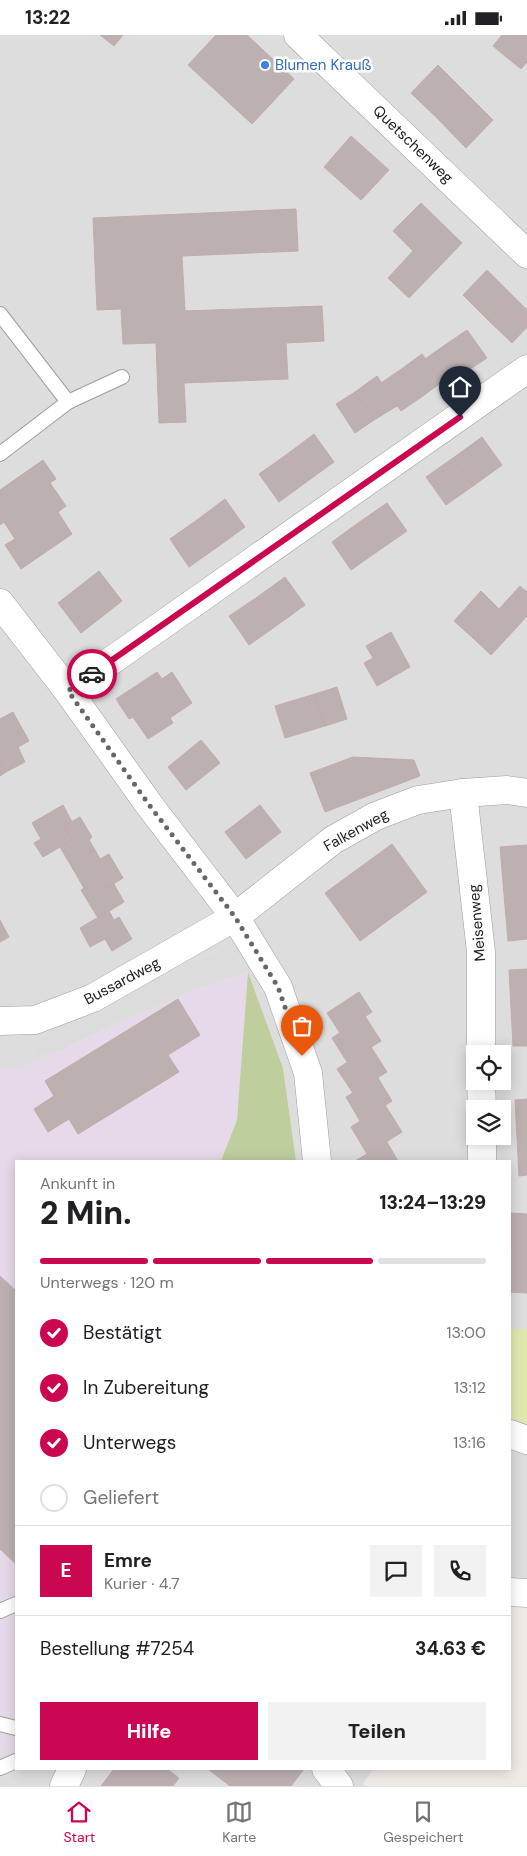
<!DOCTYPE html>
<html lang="de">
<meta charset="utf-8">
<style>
:root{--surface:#fff;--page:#f2f2f2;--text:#202124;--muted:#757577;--line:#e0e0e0;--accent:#ca0750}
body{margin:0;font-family:"DM Sans",sans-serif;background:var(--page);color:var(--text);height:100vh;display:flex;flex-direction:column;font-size:19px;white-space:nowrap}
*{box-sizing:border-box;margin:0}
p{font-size:16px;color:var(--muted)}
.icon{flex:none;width:28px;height:28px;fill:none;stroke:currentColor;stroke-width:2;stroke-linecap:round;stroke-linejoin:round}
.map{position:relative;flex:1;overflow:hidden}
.details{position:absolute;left:15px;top:1125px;width:496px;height:610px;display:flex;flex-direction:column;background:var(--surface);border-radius:0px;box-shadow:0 2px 12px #0003}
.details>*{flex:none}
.fabs{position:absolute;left:466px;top:1010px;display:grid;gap:10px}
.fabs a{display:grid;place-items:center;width:45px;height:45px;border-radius:0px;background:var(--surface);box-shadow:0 2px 12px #0003;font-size:25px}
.pin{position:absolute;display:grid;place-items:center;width:42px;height:42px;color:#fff;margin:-51px -21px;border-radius:50% 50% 50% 0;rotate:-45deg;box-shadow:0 0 5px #0007}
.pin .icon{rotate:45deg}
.courier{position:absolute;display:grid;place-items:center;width:50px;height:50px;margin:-25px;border:4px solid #ca0750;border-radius:50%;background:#fff;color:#222;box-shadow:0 1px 6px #0007}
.head em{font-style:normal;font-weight:800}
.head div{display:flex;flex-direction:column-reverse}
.head{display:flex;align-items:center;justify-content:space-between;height:85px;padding:0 25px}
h1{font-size:32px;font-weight:800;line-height:38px}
.bar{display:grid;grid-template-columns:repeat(4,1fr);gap:8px 5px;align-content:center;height:60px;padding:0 25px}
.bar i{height:6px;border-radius:4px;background:var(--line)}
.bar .active{background:var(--accent)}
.bar p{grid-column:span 4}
.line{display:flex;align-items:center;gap:12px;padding:0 25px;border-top:1px solid var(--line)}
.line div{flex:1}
.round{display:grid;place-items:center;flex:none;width:52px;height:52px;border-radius:0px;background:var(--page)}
ol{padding:0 25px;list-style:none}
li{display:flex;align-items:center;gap:15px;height:55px}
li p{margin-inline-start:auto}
li .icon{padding:5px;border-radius:50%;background:var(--accent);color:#fff;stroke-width:4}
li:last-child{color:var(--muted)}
li i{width:28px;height:28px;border:2px solid var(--line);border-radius:50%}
.action{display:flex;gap:10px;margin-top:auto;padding:10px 25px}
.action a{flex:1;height:58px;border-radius:0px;background:var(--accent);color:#fff;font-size:20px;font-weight:800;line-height:58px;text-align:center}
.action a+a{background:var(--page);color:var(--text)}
.status{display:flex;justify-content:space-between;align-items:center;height:35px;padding:0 25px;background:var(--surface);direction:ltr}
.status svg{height:14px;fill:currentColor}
.dock{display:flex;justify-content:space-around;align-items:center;height:70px;border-top:1px solid var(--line);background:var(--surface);font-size:14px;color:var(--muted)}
.dock a{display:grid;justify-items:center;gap:2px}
.dock .active{color:var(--accent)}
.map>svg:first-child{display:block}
.residential{fill:#deddde;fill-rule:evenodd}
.industrial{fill:#e6d9e9}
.grass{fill:#e1e8af}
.forest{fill:#bece9d}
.parking{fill:#dcdcdc}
.building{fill:#bdb0b0;stroke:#c2abaa}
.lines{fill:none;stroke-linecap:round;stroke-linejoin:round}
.service-casing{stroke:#9d9d9d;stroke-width:16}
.minor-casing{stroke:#9d9d9d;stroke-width:29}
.service{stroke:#fff;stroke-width:14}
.minor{stroke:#fff;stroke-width:28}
.done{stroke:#696766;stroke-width:5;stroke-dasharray:0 9}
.route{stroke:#ca0750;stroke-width:6}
.shop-dot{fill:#3f7fe0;stroke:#fff;stroke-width:2}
.labels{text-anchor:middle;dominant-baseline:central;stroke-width:5;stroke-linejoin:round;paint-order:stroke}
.shop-label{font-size:15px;fill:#366cbe;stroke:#fff;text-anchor:start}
.street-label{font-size:15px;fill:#202020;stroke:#fff}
</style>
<div class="status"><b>13:22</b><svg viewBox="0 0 49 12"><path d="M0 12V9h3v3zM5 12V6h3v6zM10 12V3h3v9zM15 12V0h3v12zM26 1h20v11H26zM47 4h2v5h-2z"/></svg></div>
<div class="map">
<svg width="527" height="1751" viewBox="0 0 527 1751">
<rect width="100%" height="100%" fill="#f0eae7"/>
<g class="residential">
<path d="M0,0H527V1568H510V1126H296L283,1033L248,937L200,953L15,1035L0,1033ZM475,1019H502V1046H475ZM475,1074H502V1101H475Z"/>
<path d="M16,1713V1734H373L363,1749L365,1751H0V1719Z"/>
</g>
<path class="industrial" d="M248,937L237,1085L221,1126H16V1713L0,1719V1033L15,1035L200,953Z"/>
<path class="grass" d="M510,1294H527V1389L510,1383Z"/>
<path class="forest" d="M248,937L283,1033L296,1126H221L237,1085Z"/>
<path class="parking" d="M228,914L231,926L146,968L62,1015L35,1021L49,996L131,951Z"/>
<g class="building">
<path d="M100,0H123L114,11Z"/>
<path d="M216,0H247L294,44L252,89L188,30Z"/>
<path d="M502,0H527V27L521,34L493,11Z"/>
<path d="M438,30L465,57L438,84L411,58Z"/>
<path d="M465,57L493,85L466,113L438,84Z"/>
<path d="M351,101L389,135L361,165L324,132Z"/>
<path d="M421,168L462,208L409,263L388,243L413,216L393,196Z"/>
<path d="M296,174L298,216L182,221L185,276L322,271L324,306L286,308L288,344L184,348L186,387L159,388L156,308L123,309L121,274L97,275L93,183Z"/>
<path d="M487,235L512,260L488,285L463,260Z"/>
<path d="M512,260L527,275V292L512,308L488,285Z"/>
<path d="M467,295L487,323L464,338L445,310Z"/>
<path d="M445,310L464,338L446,351L425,324Z"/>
<path d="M422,319L442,347L420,363L400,335Z"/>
<path d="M400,335L420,363L401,376L381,348Z"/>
<path d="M377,341L397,371L374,385L355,357Z"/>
<path d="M355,357L374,385L355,398L336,369Z"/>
<path d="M314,399L334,427L305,448L286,420Z"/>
<path d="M482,402L502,430L473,451L453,423Z"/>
<path d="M286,420L305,448L279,467L259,439Z"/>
<path d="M453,423L473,451L446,470L426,442Z"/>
<path d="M43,425L56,444L50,448L66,471L58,477L72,499L21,534L5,510L15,504L4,487L0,490V455Z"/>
<path d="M225,464L245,492L216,513L197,485Z"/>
<path d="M387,468L407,496L378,516L358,488Z"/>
<path d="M197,485L216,513L189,532L170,504Z"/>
<path d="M358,488L378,516L351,535L332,507Z"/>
<path d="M99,536L122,566L81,598L58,568Z"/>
<path d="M285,542L305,570L276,591L256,563Z"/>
<path d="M520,551L527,557V581L518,591L499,574Z"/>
<path d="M481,556L499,574L473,603L454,586Z"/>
<path d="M256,563L276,591L249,610L229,581Z"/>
<path d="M499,574L518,591L491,620L473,603Z"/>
<path d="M391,597L410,632L377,651L364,628L373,623L366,611Z"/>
<path d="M157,637L162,644L172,637L192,668L170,683L173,688L148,704L133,682L129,684L116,664Z"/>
<path d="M337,652L347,684L325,691L315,659Z"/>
<path d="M315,659L325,691L285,703L275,671Z"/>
<path d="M13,677L29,706L18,712L25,727L6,737L0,726V684Z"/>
<path d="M201,705L220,728L186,755L168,732Z"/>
<path d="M353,722L414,725L420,741L325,777L310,738Z"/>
<path d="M0,726L6,737L0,741Z"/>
<path d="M63,770L72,787L64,791L72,805L43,822L34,808L41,804L32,788Z"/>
<path d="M260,770L281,797L246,824L225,797Z"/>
<path d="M80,782L92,802L89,805L95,815L70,829L60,812L72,805L64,791Z"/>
<path d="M392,809L427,857L360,906L325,858Z"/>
<path d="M527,810V904L508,906L500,812Z"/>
<path d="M95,815L100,824L109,819L123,843L106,853L101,843L84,853L70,829Z"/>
<path d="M101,843L106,853L114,849L124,867L98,883L81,855Z"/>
<path d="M109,876L114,885L119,882L132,904L112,916L105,904L90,912L80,893Z"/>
<path d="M0,885L9,902L0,907Z"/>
<path d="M527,934V1011H513L509,935Z"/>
<path d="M359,957L372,977L340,998L327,978Z"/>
<path d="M178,964L200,1000L168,1020L179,1037L78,1099L69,1084L48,1097L34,1074L54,1061L45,1046Z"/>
<path d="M365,981L381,1006L347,1027L332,1003Z"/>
<path d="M371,1012L387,1037L353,1058L337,1034Z"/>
<path d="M378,1043L392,1066L360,1086L346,1062Z"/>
<path d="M527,1064V1140L519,1141L515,1065Z"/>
<path d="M385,1070L402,1097L367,1119L351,1092Z"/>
<path d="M387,1107L398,1126H355L367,1119Z"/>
<path d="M511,1178L527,1179V1258L510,1257Z"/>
<path d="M0,1241L16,1256V1529L0,1514Z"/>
<path d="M114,1734H167L179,1743L173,1751H101Z"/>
<path d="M208,1734H304L291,1751H230Z"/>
</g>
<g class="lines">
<g class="service-casing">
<g id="service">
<path d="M0,279L68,367L0,419"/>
<path d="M68,367L122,342"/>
<path d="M0,1576L16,1569"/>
<path d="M0,1689L16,1693"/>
<path d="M0,1733L16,1726"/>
</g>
</g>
<g class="minor-casing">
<g id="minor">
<path d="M298,0L527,219"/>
<path d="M0,568L68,656L150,771L235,882L278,952L308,1038L317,1126"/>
<path d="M68,656L527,334"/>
<path d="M463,758L481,917V1019"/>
<path d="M0,986L35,985L93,963L235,882L333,805L376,781L418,765L463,758L507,755L527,758"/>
<path d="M481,1046L482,1074"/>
<path d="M482,1101V1126"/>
<path d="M510,1399L527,1405"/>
<path d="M510,1557L527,1558"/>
<path d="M326,1734L339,1751"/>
<path d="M64,1751L72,1734"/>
</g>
</g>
<use href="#service" class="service"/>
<use href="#minor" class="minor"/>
</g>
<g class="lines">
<path class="done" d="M92,639L68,656L150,771L235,882L278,952L302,1021"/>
<path class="route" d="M92,639L460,382"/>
</g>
<circle class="shop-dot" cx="265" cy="30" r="5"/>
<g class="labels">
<g class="shop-label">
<text x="275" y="30">Blumen Krauß</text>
</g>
<g class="street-label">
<text transform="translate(413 109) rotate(44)">Quetschenweg</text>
<text transform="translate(356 795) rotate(-29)">Falkenweg</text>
<text transform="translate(477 888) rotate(-95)">Meisenweg</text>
<text transform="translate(122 946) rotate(-28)">Bussardweg</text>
</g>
</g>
</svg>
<div class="fabs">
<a><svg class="icon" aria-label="locate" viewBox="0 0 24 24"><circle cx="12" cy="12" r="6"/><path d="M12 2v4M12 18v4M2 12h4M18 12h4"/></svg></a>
<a><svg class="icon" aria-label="layers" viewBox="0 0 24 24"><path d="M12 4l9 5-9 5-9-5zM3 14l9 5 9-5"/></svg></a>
</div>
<div class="pin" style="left:302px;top:1021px;background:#ea580c"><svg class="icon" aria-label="bag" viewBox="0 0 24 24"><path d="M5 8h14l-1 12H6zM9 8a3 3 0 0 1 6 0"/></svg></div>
<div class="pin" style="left:460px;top:382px;background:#1f2937"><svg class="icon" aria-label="home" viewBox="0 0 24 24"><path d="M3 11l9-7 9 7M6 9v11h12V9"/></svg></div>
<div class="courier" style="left:92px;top:639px"><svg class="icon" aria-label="car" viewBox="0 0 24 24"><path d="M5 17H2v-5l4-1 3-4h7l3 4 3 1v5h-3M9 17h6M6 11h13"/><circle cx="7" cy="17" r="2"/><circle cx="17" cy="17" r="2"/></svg></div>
<section class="details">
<div class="head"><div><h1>2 Min.</h1><p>Ankunft in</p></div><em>13:24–13:29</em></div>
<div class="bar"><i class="active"></i><i class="active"></i><i class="active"></i><i></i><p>Unterwegs · 120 m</p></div>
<ol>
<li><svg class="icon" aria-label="check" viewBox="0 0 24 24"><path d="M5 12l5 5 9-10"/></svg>Bestätigt<p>13:00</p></li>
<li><svg class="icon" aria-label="check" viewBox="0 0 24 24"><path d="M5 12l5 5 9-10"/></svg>In Zubereitung<p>13:12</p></li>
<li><svg class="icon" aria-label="check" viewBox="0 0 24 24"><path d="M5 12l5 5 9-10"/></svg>Unterwegs<p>13:16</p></li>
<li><i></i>Geliefert</li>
</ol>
<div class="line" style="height:90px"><b class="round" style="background:var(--accent);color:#fff">E</b><div><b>Emre</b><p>Kurier · 4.7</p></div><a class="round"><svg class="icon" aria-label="chat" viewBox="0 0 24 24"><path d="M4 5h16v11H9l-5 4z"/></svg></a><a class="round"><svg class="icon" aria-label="phone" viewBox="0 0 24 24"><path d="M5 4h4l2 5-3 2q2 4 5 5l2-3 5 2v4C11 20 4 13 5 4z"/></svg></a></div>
<div class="line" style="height:65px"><div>Bestellung #7254</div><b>34.63 €</b></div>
<div class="action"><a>Hilfe</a><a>Teilen</a></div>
</section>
</div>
<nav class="dock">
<a class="active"><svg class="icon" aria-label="home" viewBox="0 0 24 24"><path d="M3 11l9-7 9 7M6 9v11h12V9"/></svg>Start</a>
<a><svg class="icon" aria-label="map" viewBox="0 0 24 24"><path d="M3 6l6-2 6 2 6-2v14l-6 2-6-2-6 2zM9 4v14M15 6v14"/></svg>Karte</a>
<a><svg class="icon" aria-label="saved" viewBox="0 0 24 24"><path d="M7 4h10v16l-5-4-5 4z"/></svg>Gespeichert</a>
</nav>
